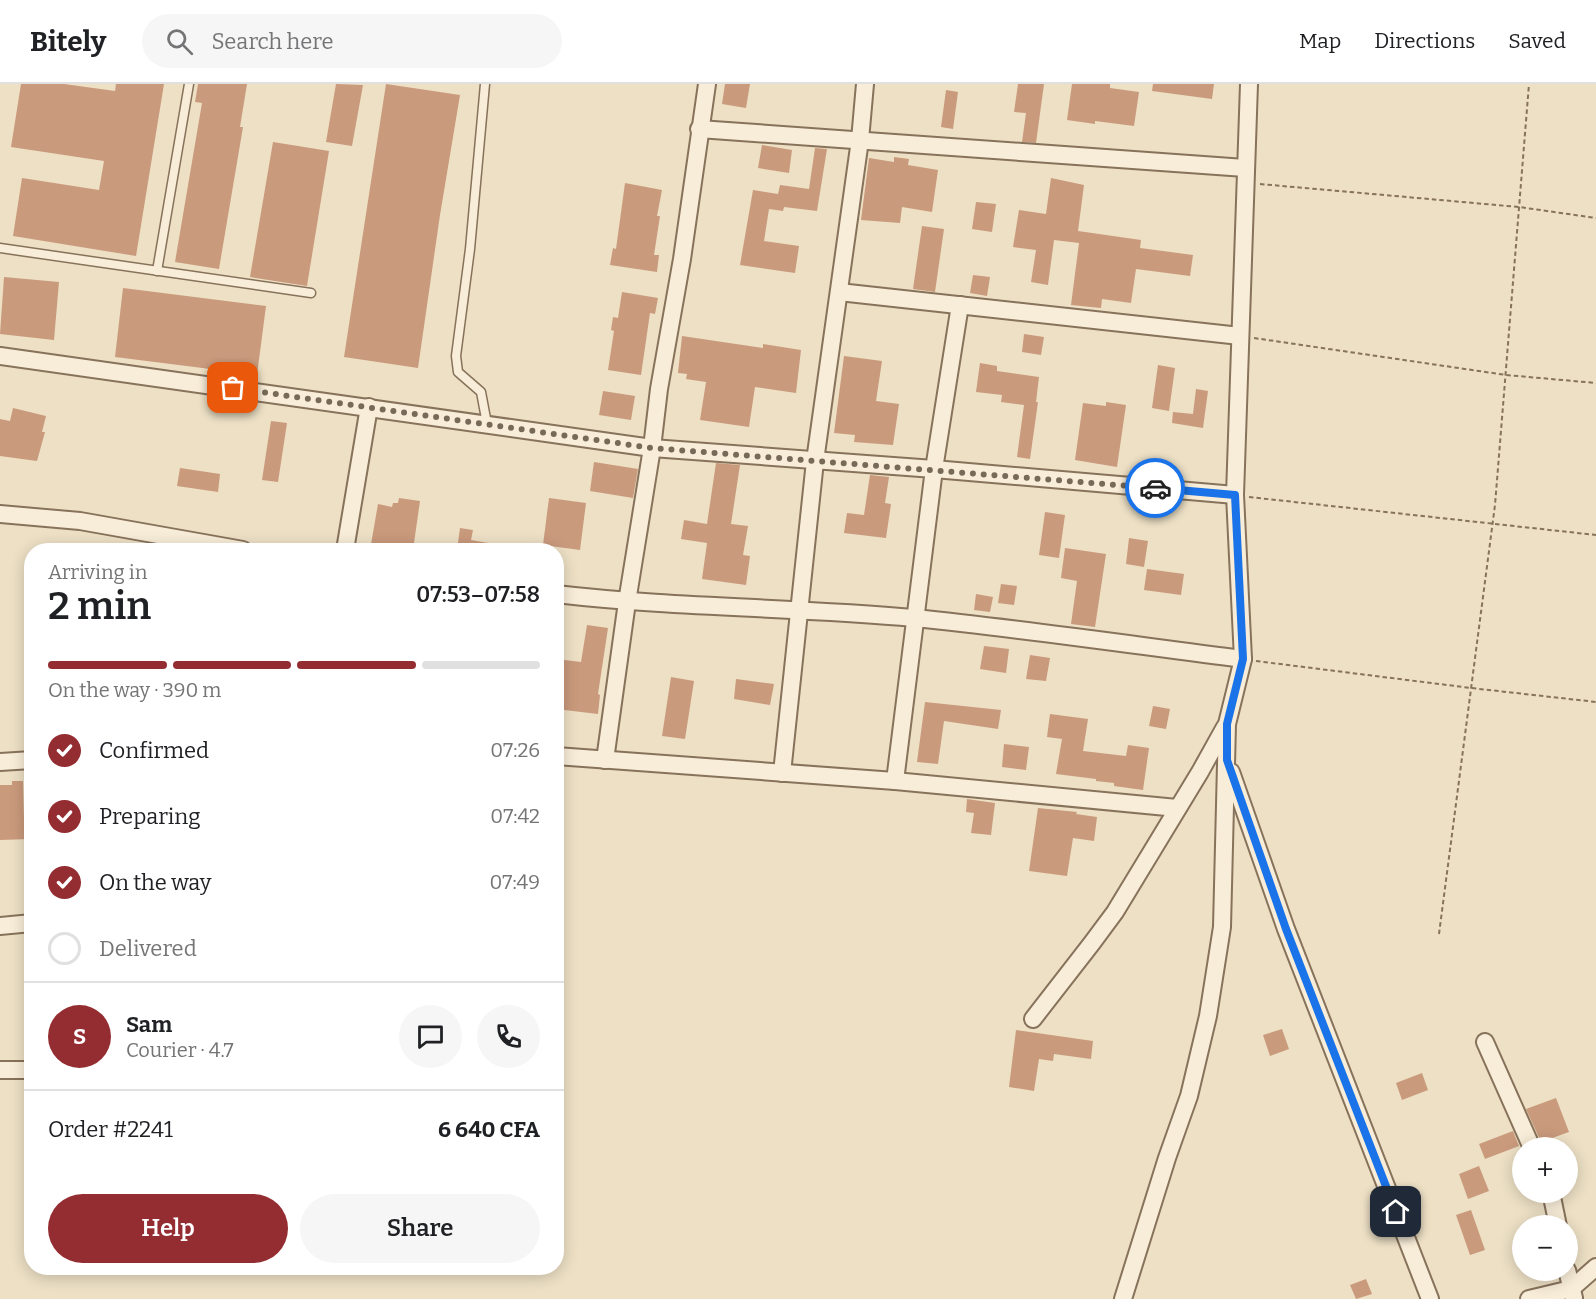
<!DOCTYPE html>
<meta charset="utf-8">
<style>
:root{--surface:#fff;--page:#f6f6f6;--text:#202124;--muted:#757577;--line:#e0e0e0;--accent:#942d31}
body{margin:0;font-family:Bitter,serif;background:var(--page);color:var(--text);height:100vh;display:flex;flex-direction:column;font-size:22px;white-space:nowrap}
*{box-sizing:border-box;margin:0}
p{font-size:20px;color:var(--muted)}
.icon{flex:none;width:33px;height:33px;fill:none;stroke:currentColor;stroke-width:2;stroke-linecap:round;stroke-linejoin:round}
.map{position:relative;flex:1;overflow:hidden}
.sheet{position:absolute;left:24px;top:459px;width:540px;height:732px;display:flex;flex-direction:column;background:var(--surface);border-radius:24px;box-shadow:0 3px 15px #0003}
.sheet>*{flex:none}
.buttons{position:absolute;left:1512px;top:1053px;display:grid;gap:12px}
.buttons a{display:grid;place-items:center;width:66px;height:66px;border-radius:50%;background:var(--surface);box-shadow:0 3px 15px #0003;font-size:30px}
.pin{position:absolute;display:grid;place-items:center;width:51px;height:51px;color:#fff;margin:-26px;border-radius:12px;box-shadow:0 3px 9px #0006}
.courier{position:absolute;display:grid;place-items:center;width:60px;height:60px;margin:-30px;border:4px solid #1a73e8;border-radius:50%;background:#fff;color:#222;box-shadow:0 2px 8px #0007}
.summary em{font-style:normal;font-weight:600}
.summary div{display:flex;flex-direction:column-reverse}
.summary{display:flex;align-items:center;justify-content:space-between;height:102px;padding:0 24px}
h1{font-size:39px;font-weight:600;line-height:45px}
.bar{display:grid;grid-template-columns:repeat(4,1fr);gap:9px 6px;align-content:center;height:72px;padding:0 24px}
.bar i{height:8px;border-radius:4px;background:var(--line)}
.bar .current{background:var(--accent)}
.bar p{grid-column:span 4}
.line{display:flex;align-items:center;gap:15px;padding:0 24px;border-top:2px solid var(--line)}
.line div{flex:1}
.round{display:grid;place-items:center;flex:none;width:63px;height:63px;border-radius:32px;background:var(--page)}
ol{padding:0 24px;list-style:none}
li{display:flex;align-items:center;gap:18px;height:66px}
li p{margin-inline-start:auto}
li .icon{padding:6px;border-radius:50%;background:var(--accent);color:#fff;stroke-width:4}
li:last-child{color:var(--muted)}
li i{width:33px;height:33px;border:3px solid var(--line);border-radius:50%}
.button{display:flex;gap:12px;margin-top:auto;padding:12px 24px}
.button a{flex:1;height:69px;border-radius:36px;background:var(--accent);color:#fff;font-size:24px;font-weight:600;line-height:69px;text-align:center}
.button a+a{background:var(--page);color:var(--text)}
header{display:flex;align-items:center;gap:36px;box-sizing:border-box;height:84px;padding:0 30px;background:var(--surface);border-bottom:2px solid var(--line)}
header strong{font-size:28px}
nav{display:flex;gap:33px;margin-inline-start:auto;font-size:21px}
.search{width:420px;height:54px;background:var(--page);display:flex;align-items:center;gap:15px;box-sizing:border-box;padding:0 21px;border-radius:33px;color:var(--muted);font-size:22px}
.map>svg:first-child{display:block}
.building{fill:#ca9a7c}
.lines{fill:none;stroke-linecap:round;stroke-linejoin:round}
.service-casing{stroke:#87725b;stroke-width:11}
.minor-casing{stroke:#87725b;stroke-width:20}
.path{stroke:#87725b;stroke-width:2;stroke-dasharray:4.5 3;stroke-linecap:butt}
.service{stroke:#f8edd8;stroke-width:8}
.minor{stroke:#f8edd8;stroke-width:16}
.done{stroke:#776a59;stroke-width:6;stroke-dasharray:0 10.8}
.route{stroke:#1a73e8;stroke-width:8}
</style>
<header>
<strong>Bitely</strong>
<div class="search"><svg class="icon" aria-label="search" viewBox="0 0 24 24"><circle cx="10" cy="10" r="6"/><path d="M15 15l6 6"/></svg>Search here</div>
<nav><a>Map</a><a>Directions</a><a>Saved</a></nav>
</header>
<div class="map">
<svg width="1596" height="1215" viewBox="0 0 1596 1215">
<rect width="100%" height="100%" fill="#ede0c5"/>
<g class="building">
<path d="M21,0H64L115,7L116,0H164L136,172L13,152L22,94L99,106L104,77L11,63Z"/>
<path d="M198,0H247L240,43H243L219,185L175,178L202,19L195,18Z"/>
<path d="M336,0L363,1L352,62L326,58Z"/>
<path d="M386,0L460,11L440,131L418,284L344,273Z"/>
<path d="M725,0H750L746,24L722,20Z"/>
<path d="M1018,0H1044L1036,59L1022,58L1026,29L1014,28Z"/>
<path d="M1072,0H1110V4L1139,8L1134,42L1095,37V40L1067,36Z"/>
<path d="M1153,0H1214L1212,15L1152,7Z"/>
<path d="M946,6L958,8L953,45L941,43Z"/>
<path d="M273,58L329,67L307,202L250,193Z"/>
<path d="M762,61L792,66L789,89L758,84Z"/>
<path d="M815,64L827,65L817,127L784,123L783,127L769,125L764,157L799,162L795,189L740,181L753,106L778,110L780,101L809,105Z"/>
<path d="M894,73L909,75L908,81L938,86L932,128L902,123L900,139L861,136L869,74L894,78Z"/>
<path d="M1051,94L1084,101L1078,147L1141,156L1140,164L1193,171L1190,192L1136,185L1131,219L1102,215L1101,224L1071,221L1079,159L1054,156L1048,201L1031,198L1036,166L1013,163L1019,126L1046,130Z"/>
<path d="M625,99L662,106L657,132H660L654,171H659L657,188L610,181L613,164L616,165Z"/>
<path d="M976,118L996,120L992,148L972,145Z"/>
<path d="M922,142L944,145L935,208L913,205Z"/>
<path d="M973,191L990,193L987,212L970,209Z"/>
<path d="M4,193L59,198L54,256L0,250Z"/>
<path d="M123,204L266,222L257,291L115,273Z"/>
<path d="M622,208L658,214L655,230L650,229L641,291L608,286L614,247L611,246L613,233L618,234Z"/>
<path d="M1024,250L1044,253L1041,271L1022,268Z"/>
<path d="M682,252L763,264V260L801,266L796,309L755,303L749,343L700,336L706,298L686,295L687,290L678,289Z"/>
<path d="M844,272L882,277L876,317L899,320L893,361L854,358L855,351L834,349Z"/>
<path d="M980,279L997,282V287L1039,293L1036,318H1038L1030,375L1017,373L1024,321L1001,318L1002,311L976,308Z"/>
<path d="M1158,281L1175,284L1169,327L1152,324Z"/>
<path d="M1196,305L1208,307L1203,344L1172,339L1173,328L1193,330Z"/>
<path d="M603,307L635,312L631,336L599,331Z"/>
<path d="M1106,318L1126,321L1117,383L1075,376L1083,319L1106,322Z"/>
<path d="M13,324L46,332L42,348H45L37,377L0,372V335L10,337Z"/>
<path d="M271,337L287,339L278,398L262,396Z"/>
<path d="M594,378L638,385L633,414L590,407Z"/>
<path d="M716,379L740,381L731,440L748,442L743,471L750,472L746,501L702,495L707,459L681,455L684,436L707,440Z"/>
<path d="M180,384L220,390L218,408L177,402Z"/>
<path d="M870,391L889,393L885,419L891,420L886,454L844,449L847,429L864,431Z"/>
<path d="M399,414L420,417L413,466H370L378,420L392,423L393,419H398Z"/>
<path d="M549,414L586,419L580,466L543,461Z"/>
<path d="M1045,428L1065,431L1059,474L1039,471Z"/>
<path d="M460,444L473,446L471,456L494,460V466H457Z"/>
<path d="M1129,454L1148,457L1144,483L1126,480Z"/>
<path d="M1065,464L1106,470L1095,543L1071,540L1077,497L1061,494Z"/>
<path d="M1147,485L1184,490L1181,511L1144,506Z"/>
<path d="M1001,500L1017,502L1014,521L998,519Z"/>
<path d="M976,510L993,513L990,528L974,526Z"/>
<path d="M587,541L608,544L598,610L600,611L598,630L556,625V575L581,578Z"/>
<path d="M984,562L1009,565L1006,589L980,585Z"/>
<path d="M1030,571L1050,574L1046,597L1026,595Z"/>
<path d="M671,593L694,597L685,655L662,652Z"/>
<path d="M736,595L774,600L770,621L734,615Z"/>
<path d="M925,618L1001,626L998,645L944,637L938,680L917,678Z"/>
<path d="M1153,622L1170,625L1166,645L1149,642Z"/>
<path d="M1050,630L1088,635L1083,667L1126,672L1128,661L1149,664L1143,706L1114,702V699L1096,697V695L1056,690L1062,655L1047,653Z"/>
<path d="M1004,660L1029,663L1026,686L1002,683Z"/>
<path d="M12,697H23L24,735H30L31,755L0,756V701H12Z"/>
<path d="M967,715L995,719L991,751L971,749L974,729L966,728Z"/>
<path d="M1038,724L1077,728L1076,730L1097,733L1094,757L1073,754L1067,792L1029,787Z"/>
<path d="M1282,945L1289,965L1270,972L1263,951Z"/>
<path d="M1016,946L1093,957L1091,975L1054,970L1053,977L1039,975L1034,1007L1009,1003Z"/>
<path d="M1422,989L1428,1006L1402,1016L1396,999Z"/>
<path d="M1556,1014L1569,1048L1541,1058L1526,1025Z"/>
<path d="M1513,1047L1519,1062L1485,1075L1479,1060Z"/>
<path d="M1479,1082L1489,1107L1468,1115L1459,1090Z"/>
<path d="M1471,1126L1485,1166L1470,1171L1456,1131Z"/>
<path d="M1366,1195L1372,1210L1356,1215L1350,1201Z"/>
</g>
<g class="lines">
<g class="service-casing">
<g id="service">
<path d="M485,0L470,165L456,272L458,288L481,308L487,340"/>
<path d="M0,164L311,209"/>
<path d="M157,187L189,0"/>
</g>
</g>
<g class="minor-casing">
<g id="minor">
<path d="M699,45L1245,84"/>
<path d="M839,208L1240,252"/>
<path d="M0,272L652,364L934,385L1235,411"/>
<path d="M0,430L80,437L243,466"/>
<path d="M345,466L369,323"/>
<path d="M556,510C675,524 795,523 914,534C1024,545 1133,561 1243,575"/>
<path d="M556,672L895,697L1177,724"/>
<path d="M605,676L627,518L652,364L659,305L682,175L707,0"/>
<path d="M0,678L32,676"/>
<path d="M1231,688L1286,845L1430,1215"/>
<path d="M782,689L815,377L860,56L865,0"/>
<path d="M895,697L934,385L960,221"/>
<path d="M0,842L32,839"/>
<path d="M1033,935L1092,859L1115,828L1200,688L1225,643"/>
<path d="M1485,958L1532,1064"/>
<path d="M0,986H32"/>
<path d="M1551,1108L1558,1142"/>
<path d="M1567,1186L1574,1214"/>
<path d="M1123,1215L1167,1074L1189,1012L1208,932L1222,843L1227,640L1243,575L1235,411L1249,0"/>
<path d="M1529,1215L1571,1205L1596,1183"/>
</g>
</g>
<g class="path">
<path d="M1260,100L1519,123L1596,134"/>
<path d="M1254,254L1506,291L1596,299"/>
<path d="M1249,413L1596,451"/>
<path d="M1256,577L1471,604L1596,618"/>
<path d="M1439,850L1495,421L1529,0"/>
</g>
<use href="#service" class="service"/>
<use href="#minor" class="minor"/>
</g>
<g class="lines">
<path class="done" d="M233,304L652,364L1155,404"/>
<path class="route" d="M1155,404L1235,411L1243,575L1227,640V676L1286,845L1396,1128"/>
</g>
</svg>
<div class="buttons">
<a>+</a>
<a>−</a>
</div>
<div class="pin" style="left:233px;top:304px;background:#ea580c"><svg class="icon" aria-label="bag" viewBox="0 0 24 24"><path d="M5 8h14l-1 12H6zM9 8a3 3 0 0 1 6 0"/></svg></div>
<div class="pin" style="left:1396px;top:1128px;background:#1f2937"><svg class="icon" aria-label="home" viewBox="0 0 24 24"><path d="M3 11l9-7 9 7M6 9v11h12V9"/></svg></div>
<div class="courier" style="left:1155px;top:404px"><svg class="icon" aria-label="car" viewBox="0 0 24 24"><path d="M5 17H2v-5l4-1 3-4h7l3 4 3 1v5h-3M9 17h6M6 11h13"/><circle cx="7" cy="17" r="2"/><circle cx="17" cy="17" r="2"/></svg></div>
<section class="sheet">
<div class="summary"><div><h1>2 min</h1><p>Arriving in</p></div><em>07:53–07:58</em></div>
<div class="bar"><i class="current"></i><i class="current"></i><i class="current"></i><i></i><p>On the way · 390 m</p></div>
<ol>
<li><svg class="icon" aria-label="check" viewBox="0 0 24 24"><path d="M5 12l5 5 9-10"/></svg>Confirmed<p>07:26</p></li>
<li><svg class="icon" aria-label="check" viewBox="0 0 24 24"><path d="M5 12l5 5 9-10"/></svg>Preparing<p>07:42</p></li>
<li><svg class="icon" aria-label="check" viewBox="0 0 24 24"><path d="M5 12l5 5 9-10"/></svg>On the way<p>07:49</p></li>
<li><i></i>Delivered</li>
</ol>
<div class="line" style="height:108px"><b class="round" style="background:var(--accent);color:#fff">S</b><div><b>Sam</b><p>Courier · 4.7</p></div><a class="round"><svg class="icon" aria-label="chat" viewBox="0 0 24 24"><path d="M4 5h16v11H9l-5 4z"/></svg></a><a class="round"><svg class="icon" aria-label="phone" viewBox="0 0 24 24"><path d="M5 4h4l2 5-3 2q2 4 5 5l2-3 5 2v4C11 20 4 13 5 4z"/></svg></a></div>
<div class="line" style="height:78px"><div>Order #2241</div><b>6 640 CFA</b></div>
<div class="button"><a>Help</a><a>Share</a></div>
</section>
</div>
